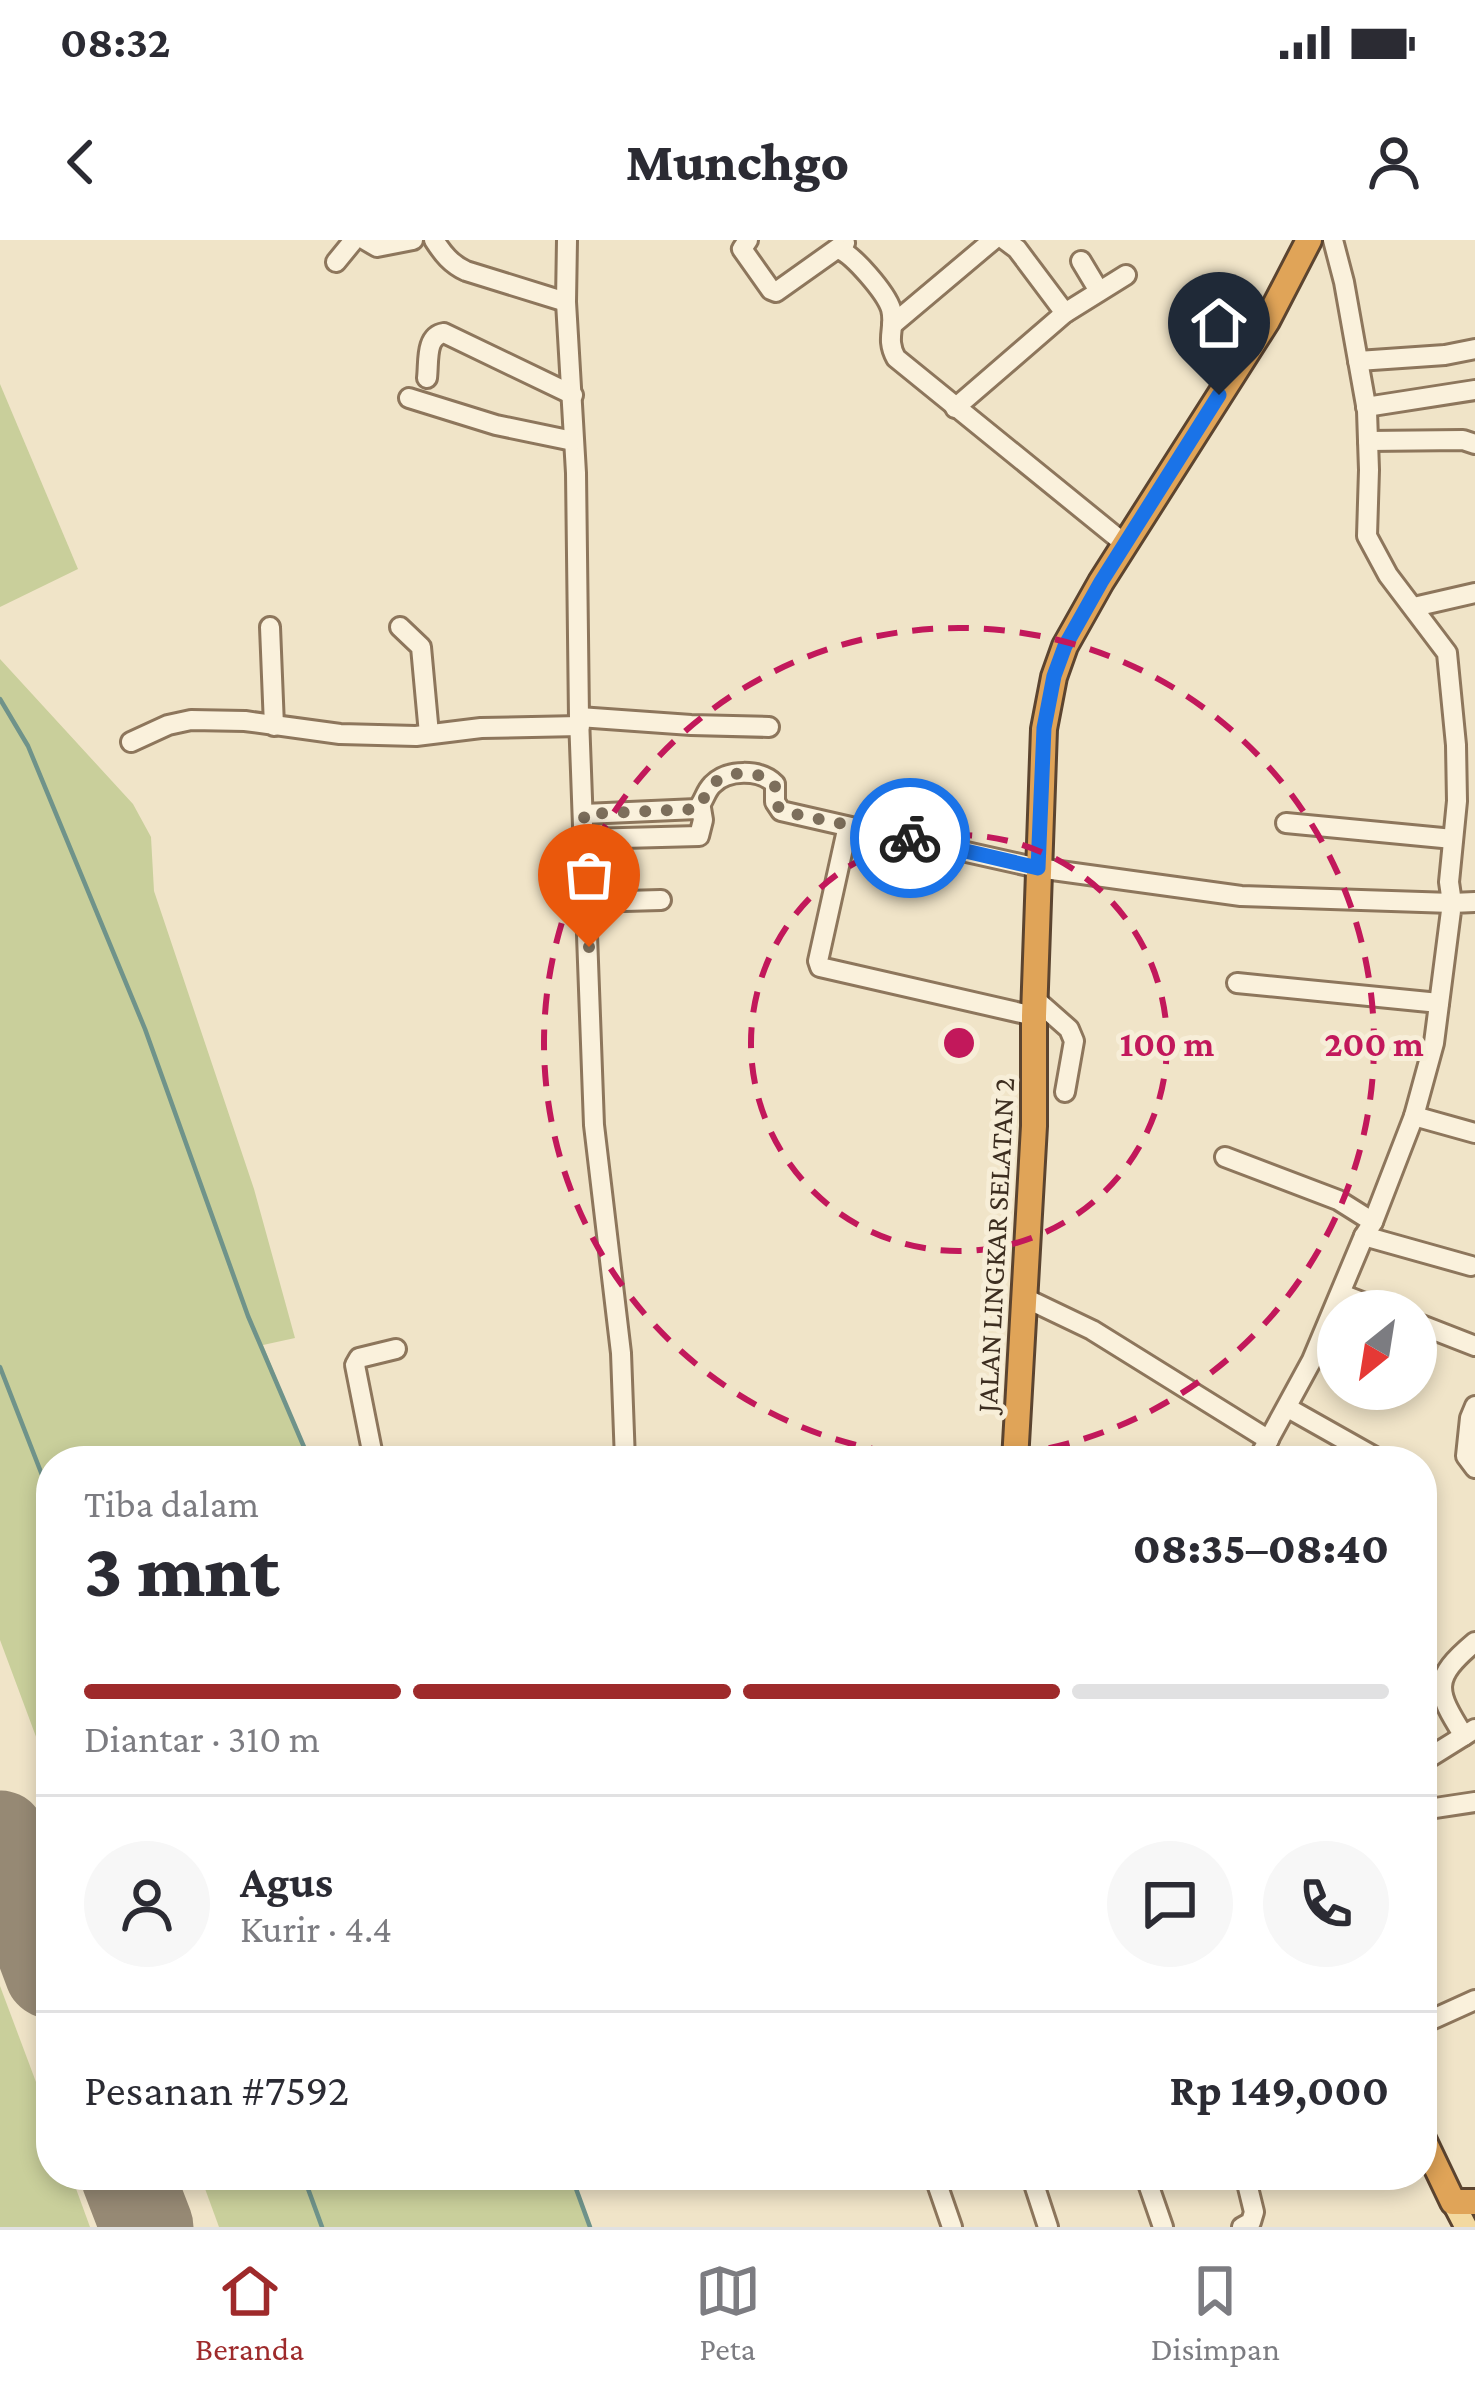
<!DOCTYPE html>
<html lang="id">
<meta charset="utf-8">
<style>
:root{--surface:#fff;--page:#f7f7f7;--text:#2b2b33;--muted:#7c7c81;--line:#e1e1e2;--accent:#9e2a2b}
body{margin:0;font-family:"Crimson Pro",serif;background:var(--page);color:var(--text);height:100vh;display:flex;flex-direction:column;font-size:45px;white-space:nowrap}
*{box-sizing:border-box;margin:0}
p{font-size:39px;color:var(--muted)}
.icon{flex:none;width:66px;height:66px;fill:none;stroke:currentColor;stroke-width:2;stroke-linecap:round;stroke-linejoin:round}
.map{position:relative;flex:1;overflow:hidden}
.drawer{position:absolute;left:36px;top:1206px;width:1401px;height:744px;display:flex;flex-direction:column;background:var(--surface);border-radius:48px;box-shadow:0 6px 18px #0003}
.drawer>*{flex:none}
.needle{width:78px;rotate:210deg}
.controls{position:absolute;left:1317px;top:1050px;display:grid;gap:24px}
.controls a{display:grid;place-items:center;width:120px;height:120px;border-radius:50%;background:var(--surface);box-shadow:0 6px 18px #0003;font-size:60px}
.pin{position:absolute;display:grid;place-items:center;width:102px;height:102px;color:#fff;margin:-123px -51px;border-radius:50% 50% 50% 0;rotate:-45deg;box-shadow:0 0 12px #0007}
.pin .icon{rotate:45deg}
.courier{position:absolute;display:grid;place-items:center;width:120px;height:120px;margin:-60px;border:9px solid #1a73e8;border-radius:50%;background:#fff;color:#222;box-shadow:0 3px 15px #0007}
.summary em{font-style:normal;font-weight:800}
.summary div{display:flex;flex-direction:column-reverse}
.summary{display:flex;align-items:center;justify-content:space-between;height:204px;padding:0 48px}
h1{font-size:78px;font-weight:800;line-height:90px}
.bar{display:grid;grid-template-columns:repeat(4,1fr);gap:18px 12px;align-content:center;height:144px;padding:0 48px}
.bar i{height:15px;border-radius:9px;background:var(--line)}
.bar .on{background:var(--accent)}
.bar p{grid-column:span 4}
.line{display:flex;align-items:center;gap:30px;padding:0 48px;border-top:3px solid var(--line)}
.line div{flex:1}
.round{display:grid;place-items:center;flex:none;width:126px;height:126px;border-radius:63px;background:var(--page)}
.status{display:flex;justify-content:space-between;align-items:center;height:84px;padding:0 60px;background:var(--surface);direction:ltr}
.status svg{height:33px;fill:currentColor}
header{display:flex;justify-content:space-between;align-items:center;height:156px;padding:0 48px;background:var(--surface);font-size:54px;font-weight:800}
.tabs{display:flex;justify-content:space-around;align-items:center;height:168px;border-top:3px solid var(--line);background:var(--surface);font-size:33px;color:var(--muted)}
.tabs a{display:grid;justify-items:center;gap:6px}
.tabs .on{color:var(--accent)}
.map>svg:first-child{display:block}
.green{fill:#c9cf9b}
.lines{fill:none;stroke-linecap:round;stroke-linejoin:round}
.stream{stroke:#6f938a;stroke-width:4.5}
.runway{stroke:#968974;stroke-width:93}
.minor-casing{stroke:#8d765c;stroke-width:24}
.major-casing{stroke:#5b4430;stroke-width:27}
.highway-casing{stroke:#5b4430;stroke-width:30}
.minor{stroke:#faf1dc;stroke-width:18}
.major{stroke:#f3d9a0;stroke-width:21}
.highway{stroke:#e0a458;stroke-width:24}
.done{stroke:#7c6e5b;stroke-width:12;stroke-dasharray:0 21.6}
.route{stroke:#1a73e8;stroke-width:15}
.ring{fill:none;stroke:#c2185b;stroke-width:6;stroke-dasharray:21 15}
.labels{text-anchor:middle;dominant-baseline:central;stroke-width:10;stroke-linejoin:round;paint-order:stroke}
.street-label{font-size:30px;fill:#3d2e20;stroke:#f7eed8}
.centre{fill:#c2185b;stroke:#f7eed8;stroke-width:6}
.ring-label{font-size:36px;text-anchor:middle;font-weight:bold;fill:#c2185b;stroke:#f7eed8;stroke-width:10;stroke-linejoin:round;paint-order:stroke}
</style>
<div class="status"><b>08:32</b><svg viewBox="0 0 49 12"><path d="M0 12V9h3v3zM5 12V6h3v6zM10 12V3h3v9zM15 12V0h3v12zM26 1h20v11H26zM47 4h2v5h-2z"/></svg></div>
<header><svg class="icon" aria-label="back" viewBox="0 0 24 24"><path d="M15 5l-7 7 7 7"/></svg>Munchgo<svg class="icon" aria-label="person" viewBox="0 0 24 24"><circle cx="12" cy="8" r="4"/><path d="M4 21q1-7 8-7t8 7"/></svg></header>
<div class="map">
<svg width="1475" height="1987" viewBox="0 0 1475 1987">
<rect width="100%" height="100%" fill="#f0e4c8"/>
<g class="green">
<path d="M0,144L78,329L0,367Z"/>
<path d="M0,419L133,564L151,597L154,651L254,949L295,1098L263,1105L310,1221H51V1537L0,1400Z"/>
<path d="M0,1746L51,1882V1935H71L90,1987H0Z"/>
<path d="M200,1935H570L588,1987H219Z"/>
</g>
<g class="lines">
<g class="stream">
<path d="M0,459L28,506L145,789L248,1076L310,1221"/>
<path d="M0,1127L51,1258"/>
<path d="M303,1935L322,1987"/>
<path d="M571,1935L590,1987"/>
</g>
<g class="runway">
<path d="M0,1597L51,1732"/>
<path d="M127,1935L147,1987"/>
</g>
<g class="minor-casing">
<g id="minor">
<path d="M365,0L377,7L413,0"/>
<path d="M434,0C443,14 451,24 466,31L566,62"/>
<path d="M567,0L566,62L576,233L579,477L594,885L621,1113L625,1221"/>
<path d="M748,0L742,9L771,50L776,52L845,3"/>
<path d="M1005,0L1017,9L1065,73"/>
<path d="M838,9C853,14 886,53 891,69C896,88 885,98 896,118L1125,304"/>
<path d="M1081,21L1099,51"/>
<path d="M336,22L354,0"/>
<path d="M892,85L993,0"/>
<path d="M1358,121L1445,115L1475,109"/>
<path d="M427,138C429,122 425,96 444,93L573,155"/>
<path d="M409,158L496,185L573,201"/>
<path d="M1366,167L1475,150"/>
<path d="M955,168L1065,73L1126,35"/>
<path d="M1368,201L1463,200L1475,204"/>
<path d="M1414,367L1475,353"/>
<path d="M270,387L274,486"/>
<path d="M400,387L421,407L429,494"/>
<path d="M579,477L691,485L769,487"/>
<path d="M131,502L168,485L191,480L245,481L340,494L416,496L481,488L580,486"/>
<path d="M584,574L697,569C704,562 705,552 712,545C727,529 760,529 775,544V562L781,571L851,587"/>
<path d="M1286,583L1453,599"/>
<path d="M585,599L699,596L703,580L701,568"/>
<path d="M588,662L661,660"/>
<path d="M1237,743L1439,763"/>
<path d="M1035,759L1069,789L1074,801L1065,852"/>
<path d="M1034,776L820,727L818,721L847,590L859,588L1038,628L1241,656L1452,663L1449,642L1457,561L1456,505L1447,413L1388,335L1367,296L1369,230L1367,171L1344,42L1333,0"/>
<path d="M1414,876L1475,893"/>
<path d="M1225,917L1338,960L1373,982"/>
<path d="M1364,996L1471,1026"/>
<path d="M1341,1054L1385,1071"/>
<path d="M1023,1057L1092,1090L1269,1200"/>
<path d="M1416,1083L1475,1106"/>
<path d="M1475,1166L1470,1178L1466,1216L1475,1228"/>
<path d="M1288,1168L1382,1221"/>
<path d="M374,1221L355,1125L359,1118L396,1109"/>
<path d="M1257,1221L1312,1120L1364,996L1373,982L1414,876L1434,803L1452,663L1475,662"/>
<path d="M1464,1496C1435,1450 1431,1439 1475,1402"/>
<path d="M1422,1522L1475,1489"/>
<path d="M1422,1570L1475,1562"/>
<path d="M1422,1784L1475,1760"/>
<path d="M934,1935L952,1987"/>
<path d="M1031,1935L1048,1987"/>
<path d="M1145,1935L1163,1987"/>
<path d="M1242,1987L1251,1982L1254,1972L1245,1935"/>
</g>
</g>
<g class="major-casing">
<path id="major" d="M1453,1962L1466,1987"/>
</g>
<g class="highway-casing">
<g id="highway">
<path d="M1015,1221L1034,886V776L1044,489L1054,437L1065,406L1101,342L1267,81L1309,0"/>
<path d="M1422,1897L1453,1962H1475"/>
</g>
</g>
<use href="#minor" class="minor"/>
<use href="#major" class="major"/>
<use href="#highway" class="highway"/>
</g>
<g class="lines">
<path class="done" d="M589,707L584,574L697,569C704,562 705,552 712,545C727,529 760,530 775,544V562L781,571L910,598"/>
<path class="route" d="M910,598L1038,628L1044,488L1054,436L1065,406L1101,342L1219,155"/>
</g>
<g class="ring">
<circle cx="959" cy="803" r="208"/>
<circle cx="959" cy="803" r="415"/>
</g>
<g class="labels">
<g class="street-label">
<text transform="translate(995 1005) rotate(-87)">JALAN LINGKAR SELATAN 2</text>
</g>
</g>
<circle cx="959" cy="803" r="18" class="centre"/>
<g class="ring-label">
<text x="1167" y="816">100 m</text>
<text x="1374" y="816">200 m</text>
</g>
</svg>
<div class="controls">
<a><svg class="needle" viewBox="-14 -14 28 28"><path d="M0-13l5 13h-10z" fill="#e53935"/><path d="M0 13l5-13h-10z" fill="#7c7c81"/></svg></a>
</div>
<div class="pin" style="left:589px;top:707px;background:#ea580c"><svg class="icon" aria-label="bag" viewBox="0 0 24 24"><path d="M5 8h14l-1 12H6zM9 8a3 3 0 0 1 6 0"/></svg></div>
<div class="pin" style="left:1219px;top:155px;background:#1f2937"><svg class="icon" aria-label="home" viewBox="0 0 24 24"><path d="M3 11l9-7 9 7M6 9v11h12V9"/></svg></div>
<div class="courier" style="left:910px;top:598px"><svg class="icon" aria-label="bike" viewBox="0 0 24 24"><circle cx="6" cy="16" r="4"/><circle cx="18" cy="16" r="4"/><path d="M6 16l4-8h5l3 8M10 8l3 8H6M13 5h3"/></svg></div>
<section class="drawer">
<div class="summary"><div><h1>3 mnt</h1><p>Tiba dalam</p></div><em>08:35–08:40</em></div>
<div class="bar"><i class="on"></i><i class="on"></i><i class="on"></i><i></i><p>Diantar · 310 m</p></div>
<div class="line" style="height:216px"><a class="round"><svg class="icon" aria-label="person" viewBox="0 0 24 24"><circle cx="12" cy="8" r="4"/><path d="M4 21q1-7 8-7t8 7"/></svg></a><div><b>Agus</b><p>Kurir · 4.4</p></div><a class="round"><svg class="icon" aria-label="chat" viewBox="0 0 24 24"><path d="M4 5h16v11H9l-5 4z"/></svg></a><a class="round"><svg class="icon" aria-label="phone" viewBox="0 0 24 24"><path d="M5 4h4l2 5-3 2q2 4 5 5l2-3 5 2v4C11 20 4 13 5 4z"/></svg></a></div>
<div class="line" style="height:156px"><div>Pesanan #7592</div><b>Rp 149,000</b></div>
</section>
</div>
<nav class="tabs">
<a class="on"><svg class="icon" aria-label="home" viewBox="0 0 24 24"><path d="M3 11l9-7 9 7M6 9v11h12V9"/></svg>Beranda</a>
<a><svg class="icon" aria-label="map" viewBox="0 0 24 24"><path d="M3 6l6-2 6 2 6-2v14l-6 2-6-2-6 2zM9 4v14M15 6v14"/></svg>Peta</a>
<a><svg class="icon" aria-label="saved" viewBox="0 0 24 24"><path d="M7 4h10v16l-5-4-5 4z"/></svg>Disimpan</a>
</nav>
